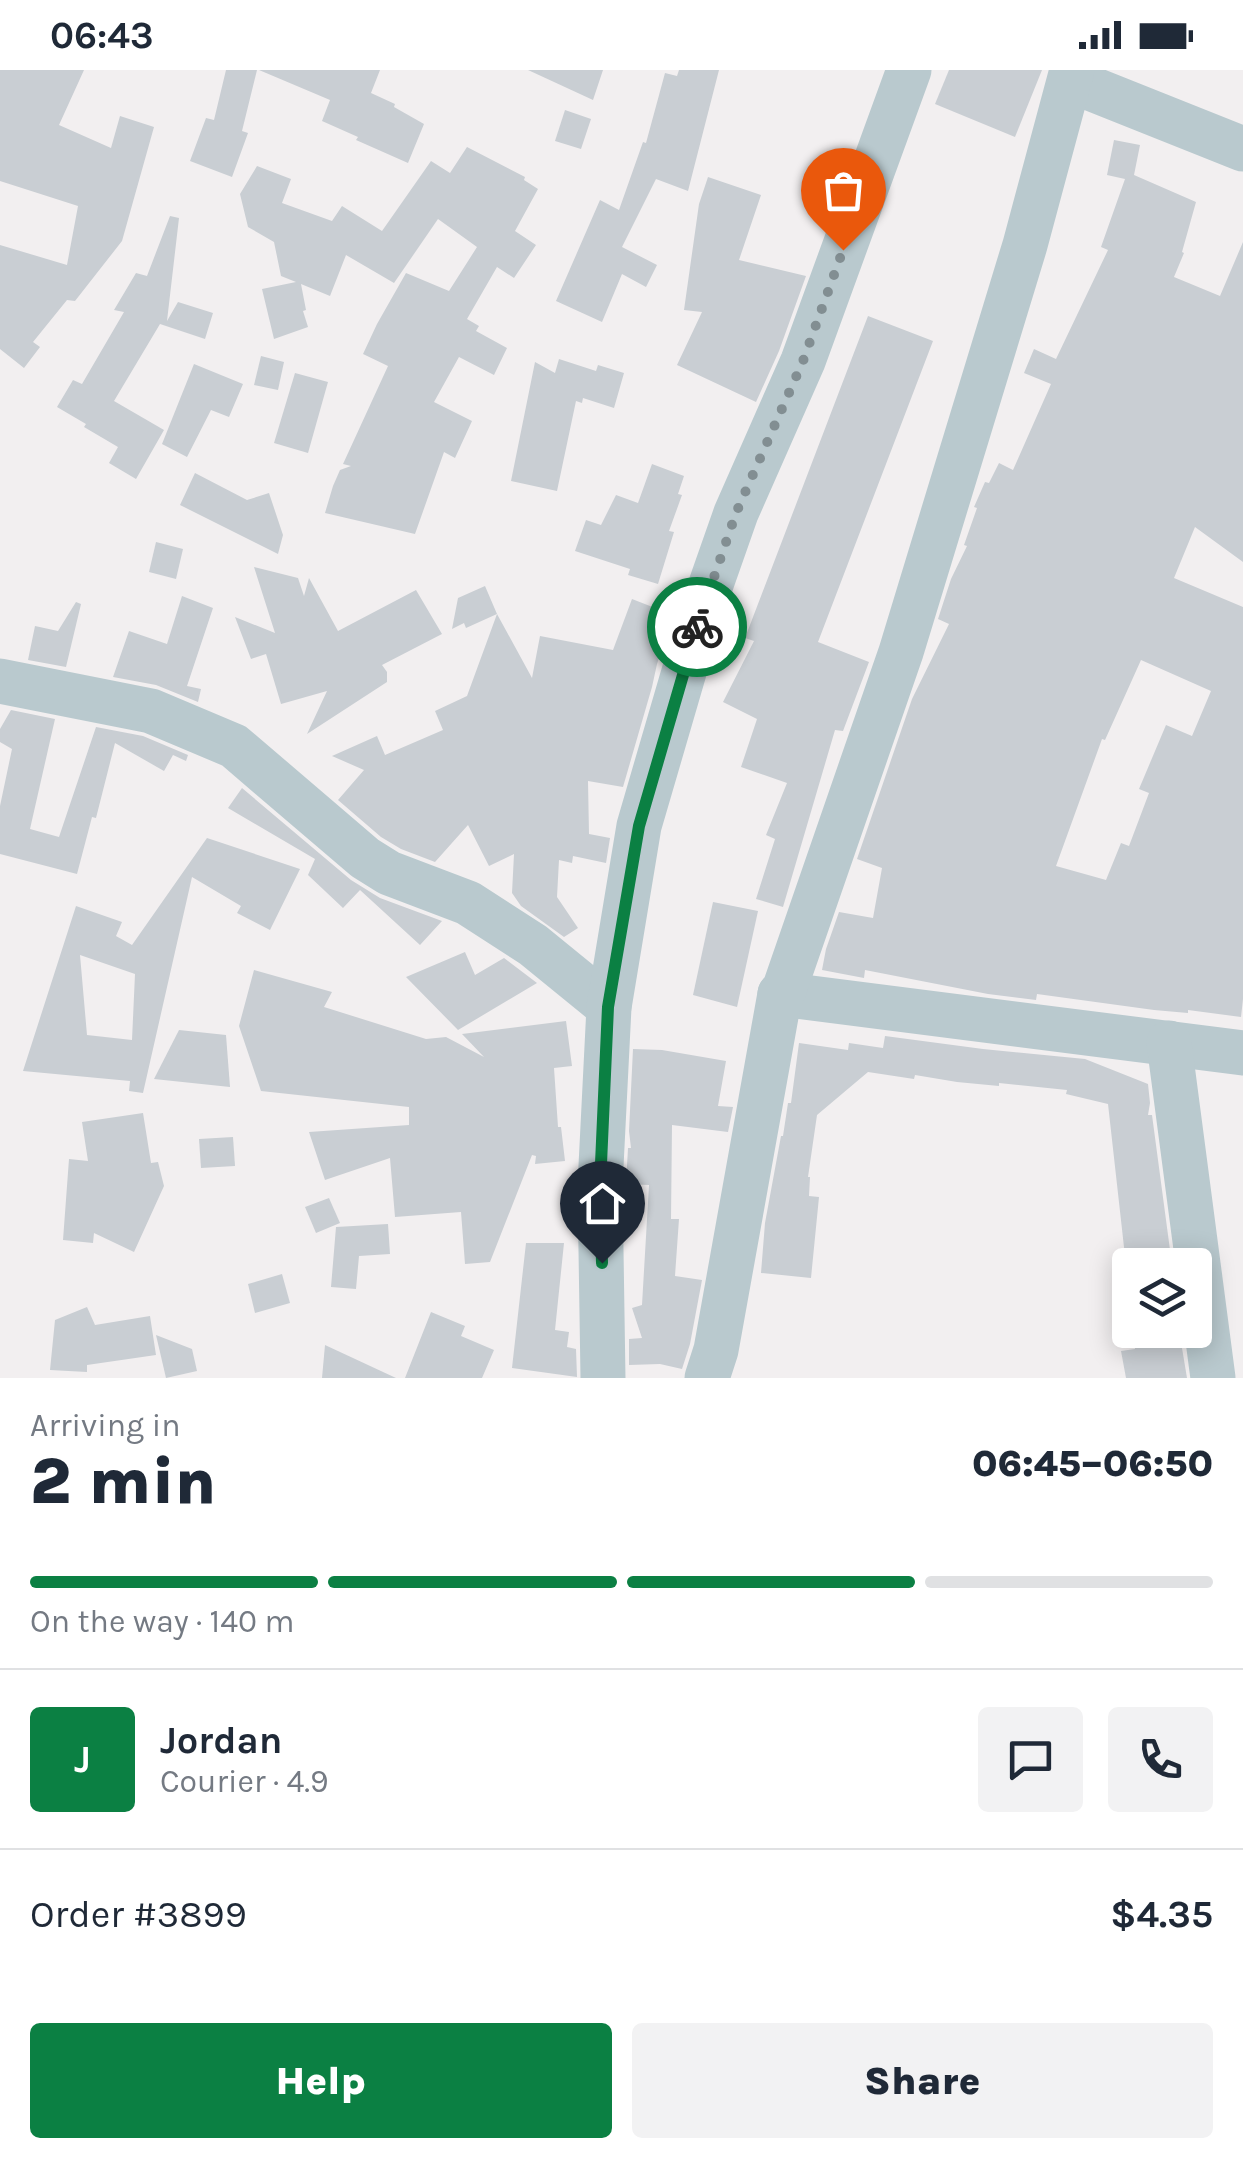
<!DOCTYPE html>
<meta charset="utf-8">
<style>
:root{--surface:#fff;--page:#f2f2f3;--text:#1f2937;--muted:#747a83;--line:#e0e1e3;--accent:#0b8043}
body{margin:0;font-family:Karla,sans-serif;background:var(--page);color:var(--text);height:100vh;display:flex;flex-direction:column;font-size:38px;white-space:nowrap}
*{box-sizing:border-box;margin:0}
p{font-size:32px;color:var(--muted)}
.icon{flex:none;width:55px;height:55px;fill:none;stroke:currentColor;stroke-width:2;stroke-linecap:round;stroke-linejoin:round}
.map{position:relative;height:1308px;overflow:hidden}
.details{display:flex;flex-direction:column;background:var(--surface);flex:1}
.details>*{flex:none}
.controls{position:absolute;left:1112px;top:1178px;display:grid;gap:20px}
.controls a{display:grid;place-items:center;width:100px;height:100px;border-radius:10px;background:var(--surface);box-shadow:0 5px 25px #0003;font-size:50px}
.pin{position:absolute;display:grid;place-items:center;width:85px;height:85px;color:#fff;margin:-102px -42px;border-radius:50% 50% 50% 0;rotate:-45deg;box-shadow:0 0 10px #0007}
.pin .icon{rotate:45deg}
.courier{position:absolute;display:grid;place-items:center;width:100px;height:100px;margin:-50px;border:8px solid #0b8043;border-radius:50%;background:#fff;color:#222;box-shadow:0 2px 12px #0007}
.head em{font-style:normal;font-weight:800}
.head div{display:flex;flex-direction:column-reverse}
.head{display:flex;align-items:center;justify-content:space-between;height:170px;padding:0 30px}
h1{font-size:65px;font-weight:800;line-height:75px}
.bar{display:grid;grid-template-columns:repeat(4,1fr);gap:15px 10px;align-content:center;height:120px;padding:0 30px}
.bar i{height:12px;border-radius:8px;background:var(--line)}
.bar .current{background:var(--accent)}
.bar p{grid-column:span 4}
.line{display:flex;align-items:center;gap:25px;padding:0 30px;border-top:2px solid var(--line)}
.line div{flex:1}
.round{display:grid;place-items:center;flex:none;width:105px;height:105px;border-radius:10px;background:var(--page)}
.cta{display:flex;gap:20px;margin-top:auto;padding:20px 30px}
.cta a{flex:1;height:115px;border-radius:10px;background:var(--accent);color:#fff;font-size:40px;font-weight:800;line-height:115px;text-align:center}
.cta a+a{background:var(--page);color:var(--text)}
.status{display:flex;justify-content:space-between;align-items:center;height:70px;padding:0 50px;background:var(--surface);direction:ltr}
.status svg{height:28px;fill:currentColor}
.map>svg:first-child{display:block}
.building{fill:#c9ced3;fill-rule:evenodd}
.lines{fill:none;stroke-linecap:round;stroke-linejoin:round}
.minor{stroke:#b9c9ce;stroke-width:45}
.done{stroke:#828e92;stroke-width:10;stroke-dasharray:0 18}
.route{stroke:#0b8043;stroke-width:12}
</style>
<div class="status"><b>06:43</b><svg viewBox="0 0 49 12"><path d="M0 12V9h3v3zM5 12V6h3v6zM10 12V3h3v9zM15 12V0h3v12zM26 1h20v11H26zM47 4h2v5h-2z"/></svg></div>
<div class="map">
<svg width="1243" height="1308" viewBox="0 0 1243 1308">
<rect width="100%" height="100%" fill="#f2eff0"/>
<g class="building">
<path d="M0,0H84L59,55L111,78L120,46L154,57L122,171L75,231L67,230L33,272L40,277L24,298L0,279V175L67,195L78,136L0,111Z"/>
<path d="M226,0H257L242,61L248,63L232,107L190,91L206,48L214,50Z"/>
<path d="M259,0H380L371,23L395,34L394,37L424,54L408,93L356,70L358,67L322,51L330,30Z"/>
<path d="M528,0H603L593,30Z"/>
<path d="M679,0H719L688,121L656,109L622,177L657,195L646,217L622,204L602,252L556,231L600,130L619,140L643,72L646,73L665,3L677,6Z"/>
<path d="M949,0H1042L1015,67L935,34Z"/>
<path d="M565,40L591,49L581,79L555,71Z"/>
<path d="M1114,70L1140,75L1134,105L1196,132L1182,182L1184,183L1174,207L1220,226L1243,172V492L1195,457L1174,508L1243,537V929L1241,947L1188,940V943L1154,940L1037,924L1036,930L988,924L865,900L864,908L822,900L826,879L839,842L873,848L882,798L857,789L912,629L949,554L938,549L951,509L967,476L964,475L977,438L974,437L985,412L989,413L999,393L1013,400L1051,314L1024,303L1034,279L1056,289L1108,180L1101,177L1125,109L1107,105ZM1141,590L1211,621L1192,666L1166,655L1139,719L1149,723L1129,776L1121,773L1106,810L1056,796L1102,669L1105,670Z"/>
<path d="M467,77L525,107L524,110L538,119L515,161L536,175L514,208L497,197L467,249L479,256L476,261L507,278L494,305L459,287L434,332L472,351L455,388L444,382L415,464L325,443L333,416L340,400L351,396L343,394L388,296L363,284L377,254L406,203L449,221L477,177L438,149L394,213L346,185L330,226L301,214L306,240L303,241L308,257L274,269L262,219L296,212L281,206L274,172L248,157L240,124L257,96L291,109L282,133L332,151L342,136L382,161L431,91L450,103Z"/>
<path d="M708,107L761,125L739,190L806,206L779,281L756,332L677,295L702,242L684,240L699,134Z"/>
<path d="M170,146L179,148L167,251L178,232L213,243L205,269L160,254L114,331L164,360L136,409L109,393L118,377L84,357L86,354L57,337L73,310L82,314L124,242L114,240L136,203L147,206Z"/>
<path d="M868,246L933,271L818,572L869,592L843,661L835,660L783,837L756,829L775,769L766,765L787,713L741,697L757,649L723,632L754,571L745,568Z"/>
<path d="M261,286L284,292L278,320L254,315Z"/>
<path d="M559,289L596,301L598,295L624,303L614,338L583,328L582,333L576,331L557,421L511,411L535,292L555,303Z"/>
<path d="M194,294L243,314L229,347L211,340L187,387L162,374Z"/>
<path d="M295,303L328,312L308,383L274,373Z"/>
<path d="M652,394L684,406L678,424L682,425L669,461L674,462L658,514L628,505L630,499L575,481L586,450L601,455L616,425L638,433Z"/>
<path d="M195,403L247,430L269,423L283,465L278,484L180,435Z"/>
<path d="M156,472L183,479L176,509L149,502Z"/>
<path d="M254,497L298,508L304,526L309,508L338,561L416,520L442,564L382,595L387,602V612L307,664L327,621L281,634L266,584L251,589L235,547L275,563Z"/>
<path d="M485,516L497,544L532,608L540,566L613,580L632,529L673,545L657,594L652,617L623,717L588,711L589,764L610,768L606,793L573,786L572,793L559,790L557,827L578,858L564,867L521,836L512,823L514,784L489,796L468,755L435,792L401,779L381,767L338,730L364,700L332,686L377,666L385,685L443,660L435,641L467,626L497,544L466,558L464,553L452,559L458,528Z"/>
<path d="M182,526L213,538L187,616L201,619L198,632L156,615L113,607L129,561L167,574Z"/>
<path d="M76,532L81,534L66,597L28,590L35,556L58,561Z"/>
<path d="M11,640L55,649L30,759L59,767L96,657L143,666L188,685L186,691L173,685L164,701L115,673L96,748L92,747L77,804L0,784V736L12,679L0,672V659Z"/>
<path d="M242,718L351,810L380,828L442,851L420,875L360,820L343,838L308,805L315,789L228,738Z"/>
<path d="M207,768L300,799L270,860L237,843L241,836L192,807L143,1023L129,1021L130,1011L23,1001L76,836L122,852L116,866L132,875ZM80,885L135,904L132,970L87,965Z"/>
<path d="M713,832L758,841L737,937L693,925Z"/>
<path d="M465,882L475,905L504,888L537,913L458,960L406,907Z"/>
<path d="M254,900L332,922L324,937L426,969L446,967L484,987L462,964L566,951L572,996L554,998L558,1057H561L565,1091L535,1094L536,1086L532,1085L490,1192L465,1194L461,1142L395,1147L390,1088L325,1110L309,1062L409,1055V1037L261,1021L239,956Z"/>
<path d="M179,960L226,965L230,1017L154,1009Z"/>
<path d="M885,966L983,979L1085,989L1148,1014L1150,1033L1148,1045H1152L1172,1195H1126L1108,1034L1066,1024L1067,1020L999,1013V1016L957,1012L915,1005L914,1009L868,1002L817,1045L808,1107H810L809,1126L819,1127L811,1208L761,1203L765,1153L781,1066H783L788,1033H791L799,973L848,980L849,973L883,978Z"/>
<path d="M633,979L662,980L726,991L718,1036L733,1037L728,1062L672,1055L671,1149H679L675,1206L702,1210L690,1274L682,1299L660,1294L629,1295V1269L642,1268L632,1238L642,1235L649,1115L626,1114L628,1078H631L629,1061Z"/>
<path d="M143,1043L151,1093L158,1092L164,1116L134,1182L94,1163L93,1173L63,1170L69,1089L88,1091L82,1052Z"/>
<path d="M233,1067L235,1096L201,1098L199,1069Z"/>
<path d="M329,1128L340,1153L316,1163L305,1137Z"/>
<path d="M388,1154L390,1184L359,1186L356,1219L331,1217L336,1157Z"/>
<path d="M526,1173H564L555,1260L569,1262L567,1277L576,1279L577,1307L512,1298Z"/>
<path d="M282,1204L290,1233L255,1243L248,1214Z"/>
<path d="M87,1237L95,1255L150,1246L156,1285L87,1295V1302L50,1300L55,1250Z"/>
<path d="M431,1242L465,1256L461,1266L494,1280L482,1308H405Z"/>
<path d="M1133,1260H1179L1187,1308H1126L1121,1281L1135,1279Z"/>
<path d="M156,1265L192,1279L197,1301L166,1308Z"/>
<path d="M325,1275L396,1308H322Z"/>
</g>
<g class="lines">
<g class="minor">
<path d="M1070,10L1243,79"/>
<path d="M0,611L151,641L234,676L365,788L389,803L468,833L533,875L609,937"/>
<path d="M780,924L1243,983"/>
<path d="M1169,973L1213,1308"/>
<path d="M603,1308L600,1116L609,937L639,756L703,537L736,443L803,291L909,0"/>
<path d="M707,1308L716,1280L780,924L784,920L901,582L1025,175L1072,0"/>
</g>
</g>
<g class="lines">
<path class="done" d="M697,557L736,443L803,291L843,180"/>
<path class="route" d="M602,1193L600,1116L608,937L639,756L697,557"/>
</g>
</svg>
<div class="controls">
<a><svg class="icon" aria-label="layers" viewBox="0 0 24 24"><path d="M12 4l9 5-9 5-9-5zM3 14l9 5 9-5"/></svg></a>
</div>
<div class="pin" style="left:843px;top:180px;background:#ea580c"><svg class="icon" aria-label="bag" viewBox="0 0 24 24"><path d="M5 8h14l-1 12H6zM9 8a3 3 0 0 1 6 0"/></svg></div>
<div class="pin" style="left:602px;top:1193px;background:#1f2937"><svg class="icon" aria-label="home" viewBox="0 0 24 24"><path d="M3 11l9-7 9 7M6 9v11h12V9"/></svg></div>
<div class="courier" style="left:697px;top:557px"><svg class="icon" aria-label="bike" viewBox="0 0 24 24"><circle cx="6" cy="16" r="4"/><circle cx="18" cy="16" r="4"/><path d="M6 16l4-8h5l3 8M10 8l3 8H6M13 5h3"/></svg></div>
</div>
<section class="details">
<div class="head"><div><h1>2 min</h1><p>Arriving in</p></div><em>06:45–06:50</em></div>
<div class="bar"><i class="current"></i><i class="current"></i><i class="current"></i><i></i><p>On the way · 140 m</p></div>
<div class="line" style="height:180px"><b class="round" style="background:var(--accent);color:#fff">J</b><div><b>Jordan</b><p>Courier · 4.9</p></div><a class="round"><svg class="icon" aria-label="chat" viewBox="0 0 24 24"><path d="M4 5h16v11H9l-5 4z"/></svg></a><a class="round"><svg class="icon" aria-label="phone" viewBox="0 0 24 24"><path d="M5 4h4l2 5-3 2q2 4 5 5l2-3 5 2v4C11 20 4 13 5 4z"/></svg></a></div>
<div class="line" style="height:130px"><div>Order #3899</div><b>$4.35</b></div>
<div class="cta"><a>Help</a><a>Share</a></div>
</section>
